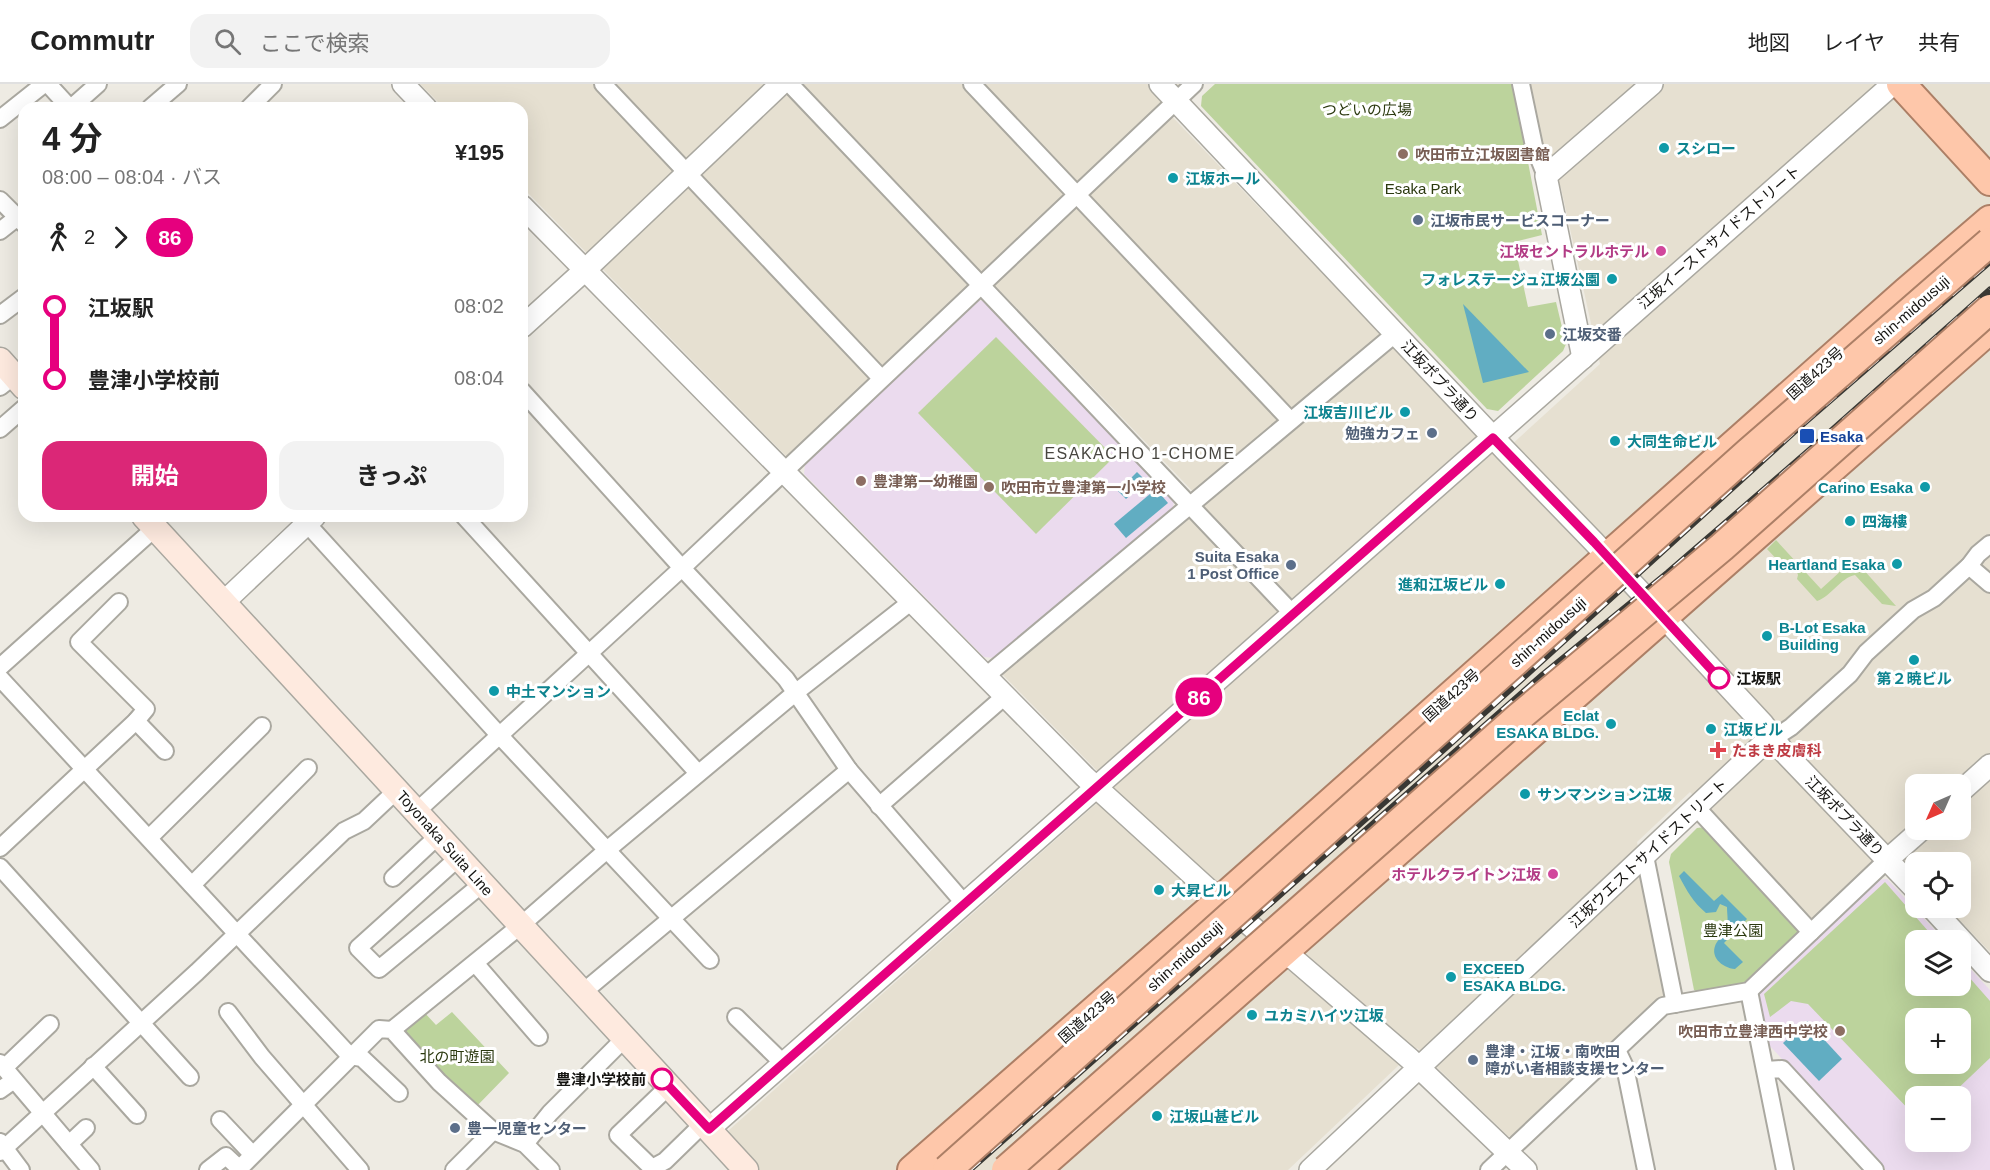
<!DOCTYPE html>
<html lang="ja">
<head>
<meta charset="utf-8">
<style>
  body { margin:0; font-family:Helvetica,"Noto Sans JP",sans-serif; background:#f2f2f2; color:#222; height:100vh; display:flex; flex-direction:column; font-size:22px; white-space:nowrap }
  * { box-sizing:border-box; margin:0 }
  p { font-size:20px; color:#767676 }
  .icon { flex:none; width:33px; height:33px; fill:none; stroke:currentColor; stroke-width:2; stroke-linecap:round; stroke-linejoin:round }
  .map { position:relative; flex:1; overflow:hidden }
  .drawer { position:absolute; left:18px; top:18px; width:510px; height:420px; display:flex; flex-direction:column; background:#fff; border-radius:18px; box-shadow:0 6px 24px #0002 }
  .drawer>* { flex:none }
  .badge { padding:0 12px; border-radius:20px; font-size:21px; line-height:39px }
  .needle { width:39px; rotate:225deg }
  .controls { position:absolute; left:1905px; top:690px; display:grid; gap:12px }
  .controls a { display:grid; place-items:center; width:66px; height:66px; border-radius:12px; background:#fff; box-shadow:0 6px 24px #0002; font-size:30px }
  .map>.badge { position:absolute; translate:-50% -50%; box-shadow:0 0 0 3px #fff }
  .legs { display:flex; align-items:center; gap:9px; height:66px; padding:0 24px; font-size:20px }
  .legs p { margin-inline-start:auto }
  .headline { display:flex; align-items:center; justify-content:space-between; height:102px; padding:0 24px }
  h1 { font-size:33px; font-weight:700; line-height:45px }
  .cta { display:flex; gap:12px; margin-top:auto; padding:12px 24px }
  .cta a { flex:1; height:69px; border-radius:18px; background:#db2777; color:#fff; font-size:24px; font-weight:700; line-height:69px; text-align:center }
  .cta a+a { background:#f2f2f2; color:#222 }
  ul { padding:0 24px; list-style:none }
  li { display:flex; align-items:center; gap:21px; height:72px; font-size:22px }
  li i { display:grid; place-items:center; width:9px; height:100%; margin:0 8px; background:currentColor }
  li i::after { content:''; width:15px; height:15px; margin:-8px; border:4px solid; border-radius:50%; background:#fff }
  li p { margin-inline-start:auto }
  li:first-child i { background:linear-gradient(#0000 50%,currentColor 0) }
  li:last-child i { background:linear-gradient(currentColor 50%,#0000 0) }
  header { display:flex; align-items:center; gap:36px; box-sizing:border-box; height:84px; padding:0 30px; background:#fff; border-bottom:2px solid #e0e0e0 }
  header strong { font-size:28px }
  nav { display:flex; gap:33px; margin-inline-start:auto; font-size:21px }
  .search { width:420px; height:54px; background:#f2f2f2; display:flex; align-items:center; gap:15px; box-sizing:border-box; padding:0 21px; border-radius:18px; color:#767676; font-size:22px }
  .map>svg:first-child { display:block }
  .built { fill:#e6e0d1; fill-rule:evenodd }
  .education { fill:#ebdbee; fill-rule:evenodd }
  .green { fill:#bcd39c; fill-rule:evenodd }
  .water { fill:#61adc2 }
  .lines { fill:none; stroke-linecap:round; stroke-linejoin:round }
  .minor-casing { stroke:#aaa8a0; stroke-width:20 }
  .tertiary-casing { stroke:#aaa8a0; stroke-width:24 }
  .secondary-casing { stroke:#aaa8a0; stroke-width:27 }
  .trunk-casing { stroke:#ac7f66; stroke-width:32 }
  .minor { stroke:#fff; stroke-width:16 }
  .tertiary { stroke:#fff; stroke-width:21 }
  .secondary { stroke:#feeadf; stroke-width:24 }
  .trunk { stroke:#fec7aa; stroke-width:28 }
  .rail-casing { stroke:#393834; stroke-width:7 }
  .rail { stroke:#fff; stroke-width:4.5; stroke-dasharray:14; stroke-linecap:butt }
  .trunk-bridge-casing { stroke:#ac7f66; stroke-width:32; stroke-linecap:butt }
  .trunk-bridge { stroke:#fec7aa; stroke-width:28 }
  .line-1-casing { stroke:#fff; stroke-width:14 }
  .line-1 { stroke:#e6007e; stroke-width:9 }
  .culture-dot { fill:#0f9aa8; stroke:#fff; stroke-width:2 }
  .education-dot { fill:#8d6e63; stroke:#fff; stroke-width:2 }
  .service-dot { fill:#5c6f8a; stroke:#fff; stroke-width:2 }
  .hotel-dot { fill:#d1479c; stroke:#fff; stroke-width:2 }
  .transit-dot { fill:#1a4fb4; stroke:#fff; stroke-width:2 }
  .stop-1-dot { fill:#fff; stroke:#e6007e; stroke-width:3 }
  .health-dot { fill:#e0444e; stroke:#fff; stroke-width:2 }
  .labels { text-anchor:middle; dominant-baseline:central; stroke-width:6; stroke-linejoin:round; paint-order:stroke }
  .park-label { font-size:15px; fill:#2b390f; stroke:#fff }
  .culture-label { font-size:15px; font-weight:bold; fill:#0d838f; stroke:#fff; text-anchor:start }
  .education-label { font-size:15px; font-weight:bold; fill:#785e54; stroke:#fff; text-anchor:start }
  .service-label { font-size:15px; font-weight:bold; fill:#4e5e75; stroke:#fff; text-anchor:start }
  .street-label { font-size:15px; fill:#151411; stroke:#fff }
  .hotel-label { font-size:15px; font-weight:bold; fill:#b23c85; stroke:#fff; text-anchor:end }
  .transit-label { font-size:15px; font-weight:bold; fill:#164399; stroke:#fff; text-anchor:start }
  .stop-label { font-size:15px; font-weight:bold; fill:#151411; stroke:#fff; text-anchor:start }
  .health-label { font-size:15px; font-weight:bold; fill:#be3a42; stroke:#fff; text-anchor:start }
  .neighbourhood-label { font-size:16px; letter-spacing:1.5px; fill:#484640; stroke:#fff }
</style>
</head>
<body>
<header>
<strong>Commutr</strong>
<div class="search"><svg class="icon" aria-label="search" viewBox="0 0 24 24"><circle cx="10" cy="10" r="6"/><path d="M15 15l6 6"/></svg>ここで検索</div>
<nav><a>地図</a><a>レイヤ</a><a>共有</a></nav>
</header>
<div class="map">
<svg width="1990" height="1086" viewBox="0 0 1990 1086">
  <rect width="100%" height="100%" fill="#eeebe3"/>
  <!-- built -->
  <path class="built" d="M 420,0 L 1184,0 L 1162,22 L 1498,373 L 1600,280 L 1561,104 L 1541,62 L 1528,0 L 1990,0 L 1990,868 L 1948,824 L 1960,824 L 1960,778 L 1916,778 L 1915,788 L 1892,764 L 1819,836 L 1810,837 L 1690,708 L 1637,758 L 1664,910 L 1661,917 L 1518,1052 L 1508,1052 L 1417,964 L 1288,1086 L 757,1086 L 728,1054 L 729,1046 L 1114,704 L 1003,591 L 1003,584 L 1202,417 L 984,190 L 794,371 L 786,372 L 522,103 L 522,24 L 444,24 ZM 1916,700 L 1960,700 L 1960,746 L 1916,746 Z"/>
  <!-- education -->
  <g class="education">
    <polygon points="976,216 984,217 1174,416 1173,423 995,574 984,573 804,390 805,381"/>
    <path d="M 1887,795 L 1944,856 L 1916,856 L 1916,902 L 1960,902 L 1961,875 L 1990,906 L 1990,1086 L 1886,1086 L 1768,960 L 1758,909 L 1879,796 ZM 1916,934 L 1960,934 L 1960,980 L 1916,980 ZM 1916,1012 L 1960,1012 L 1960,1058 L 1916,1058 Z"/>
  </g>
  <!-- green -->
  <g class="green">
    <polygon points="1215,0 1513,0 1542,151 1514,158 1528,223 1556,218 1566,260 1563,267 1498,327 1487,325 1201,22 1202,12"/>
    <polygon points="996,253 1114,373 1036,450 918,329"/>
    <path d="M 1776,456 L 1821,505 L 1854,475 L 1896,522 L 1882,520 L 1855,491 C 1840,494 1832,512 1817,517 L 1797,495 L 1798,491 L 1796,485 L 1791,482 L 1785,484 L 1767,465 Z"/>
    <polygon points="1705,743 1799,843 1799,853 1750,899 1702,910 1694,906 1669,778 1671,770 1697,744"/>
    <path d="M 1885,798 L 1936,856 L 1916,856 L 1916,902 L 1960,902 L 1961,884 L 1990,917 L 1990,974 L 1950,1012 L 1916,1012 L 1915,1032 L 1808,920 L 1791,917 L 1770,933 L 1764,910 ZM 1916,934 L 1960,934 L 1960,980 L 1916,980 Z"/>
    <polygon points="423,927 436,941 452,928 509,989 474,1025 405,955 404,944"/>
  </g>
  <!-- water -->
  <g class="water">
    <polygon points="1463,220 1529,288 1483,299"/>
    <polygon points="1137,388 1146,397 1126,415 1118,407"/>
    <polygon points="1156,405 1168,419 1126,454 1114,440"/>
    <path d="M 1684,787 L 1714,817 L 1722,810 L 1747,835 L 1724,859 L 1743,878 L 1735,885 C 1722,884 1708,872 1717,858 C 1720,854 1724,852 1726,847 C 1729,839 1727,831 1727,823 L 1720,820 L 1716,828 L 1706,829 C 1693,818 1687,807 1679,792 Z"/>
    <polygon points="1807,937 1842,975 1819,997 1783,959"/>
  </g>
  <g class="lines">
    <defs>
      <g id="minor">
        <polyline points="48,0 70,24"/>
        <polyline points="603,0 881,294"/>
        <polyline points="790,0 1293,530"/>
        <polyline points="972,0 1290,336"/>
        <polyline points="1521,0 1534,62 1546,92"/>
        <polyline points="71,24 98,0"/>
        <polyline points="150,24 178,0"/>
        <polyline points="249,24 273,0"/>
        <polyline points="0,35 44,0"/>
        <polyline points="0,116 24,140"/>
        <polyline points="0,147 24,128"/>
        <polyline points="0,231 24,213"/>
        <polyline points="0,303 14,292"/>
        <polyline points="522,307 682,484 786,595 849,686 964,819"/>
        <polyline points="0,345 24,324"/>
        <polyline points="300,432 500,652 710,876"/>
        <polyline points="464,432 698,689"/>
        <polyline points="1969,482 1990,500"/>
        <polyline points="0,583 155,444"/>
        <polyline points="986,592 1396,249"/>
        <polyline points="0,594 350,972 362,974 399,1009"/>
        <polyline points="136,637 165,667"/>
        <polyline points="1774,654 1791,643 1850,590 1866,569 1913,526 1934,514 1969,482 1978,470 1990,460"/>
        <polyline points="879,722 1005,612"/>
        <polyline points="1696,723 1811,848"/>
        <polyline points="417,727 682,484 1194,0"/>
        <polyline points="149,754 262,642"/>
        <polyline points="0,764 136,637 146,625 79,558 119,518"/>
        <polyline points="1645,772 1675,920"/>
        <polyline points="458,774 358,864 379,885 482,800"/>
        <polyline points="0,783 190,993"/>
        <polyline points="393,794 439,751"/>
        <polyline points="192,801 308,684"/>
        <polyline points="475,879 539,953"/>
        <polyline points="1749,907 1785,1086"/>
        <polyline points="582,909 849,686"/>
        <polyline points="228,928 262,973 360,1086"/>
        <polyline points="736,933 783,979"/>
        <polyline points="392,946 520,842 607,766 795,609 912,517"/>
        <polyline points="1617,966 1625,983 1646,1086"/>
        <polyline points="0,979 91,1086"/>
        <polyline points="93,982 137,1031"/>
        <polyline points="4,984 50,940"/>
        <polyline points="1766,986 1782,985 1875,1086"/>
        <polyline points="669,1002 618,1051 652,1084 665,1077 703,1040"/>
        <polyline points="0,1006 14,996"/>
        <polyline points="220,1036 252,1070"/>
        <polyline points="0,1058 21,1086"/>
        <polyline points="69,1060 86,1044"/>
        <polyline points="525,1060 550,1029 625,954"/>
        <polyline points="0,1068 197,888 344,747 364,737 397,706"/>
        <polyline points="208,1086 226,1072 241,1086"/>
        <polyline points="238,1086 379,945 392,946 439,998 493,1047 525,1060 551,1086"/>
        <polyline points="454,1086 493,1047"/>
        <polyline points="1489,1086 1663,922 1749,907 1887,776"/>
      </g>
      <g id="tertiary">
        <polyline points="403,0 426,24"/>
        <polyline points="1160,0 1505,366 1594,458 1763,640 1783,667 1916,806"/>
        <polyline points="522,122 1085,693 1220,816 1282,868 1295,876 1410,975 1526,1086"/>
        <polyline points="522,243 585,186 781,0"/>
        <polyline points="1583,274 1546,92 1652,0"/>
        <polyline points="224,518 315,432"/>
        <polyline points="1960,708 1990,681"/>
        <polyline points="1887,776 1921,746"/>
        <polyline points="1932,824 1990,887"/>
        <polyline points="709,1045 1893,0"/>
        <polyline points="1310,1086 1761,662 1774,654"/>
      </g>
      <g id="secondary">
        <polyline points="0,276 24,303"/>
        <polyline points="144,432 746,1086"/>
      </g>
      <g id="trunk">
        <polyline points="1901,0 1990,97"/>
        <polyline points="912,1086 1207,828 1906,208 1990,136"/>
        <polyline points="1036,1086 1990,245"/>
      </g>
    </defs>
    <!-- minor casing -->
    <use href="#minor" class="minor-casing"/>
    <!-- tertiary casing -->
    <use href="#tertiary" class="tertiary-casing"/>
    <!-- secondary casing -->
    <use href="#secondary" class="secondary-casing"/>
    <!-- trunk casing -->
    <use href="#trunk" class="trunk-casing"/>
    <!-- minor -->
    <use href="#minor" class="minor"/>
    <!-- tertiary -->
    <use href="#tertiary" class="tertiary"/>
    <!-- secondary -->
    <use href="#secondary" class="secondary"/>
    <!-- trunk -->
    <use href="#trunk" class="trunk"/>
    <defs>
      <g id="rail">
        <polyline points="1355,756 1543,591 1668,489 1816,361 1990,206"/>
        <polyline points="969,1086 1453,657 1799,343 1990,177"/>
      </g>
    </defs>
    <!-- rail casing -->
    <use href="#rail" class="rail-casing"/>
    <!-- rail -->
    <use href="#rail" class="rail"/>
    <defs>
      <g id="trunk-bridge">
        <polyline points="947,1086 1749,368 1990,158"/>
        <polyline points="1006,1086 1519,633 1722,463 1990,225"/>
      </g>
    </defs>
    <!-- trunk-bridge casing -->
    <use href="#trunk-bridge" class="trunk-bridge-casing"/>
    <!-- trunk-bridge -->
    <use href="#trunk-bridge" class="trunk-bridge"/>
  </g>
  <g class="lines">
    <defs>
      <polyline id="line-1" points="662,995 709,1045 1493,354 1594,458 1719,594"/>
    </defs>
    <!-- line-1 casing -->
    <use href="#line-1" class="line-1-casing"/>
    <!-- line-1 -->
    <use href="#line-1" class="line-1"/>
  </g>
  <!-- markers -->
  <g class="culture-dot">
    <circle cx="1664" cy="64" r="6"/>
    <circle cx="1173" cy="94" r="6"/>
    <circle cx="1612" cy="195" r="6"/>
    <circle cx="1405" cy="328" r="6"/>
    <circle cx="1615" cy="357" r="6"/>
    <circle cx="1925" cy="403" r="6"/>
    <circle cx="1850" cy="437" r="6"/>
    <circle cx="1897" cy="480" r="6"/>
    <circle cx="1500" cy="500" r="6"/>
    <circle cx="1767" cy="552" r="6"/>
    <circle cx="1914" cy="576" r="6"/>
    <circle cx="494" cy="607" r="6"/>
    <circle cx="1611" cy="640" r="6"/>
    <circle cx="1711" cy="645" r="6"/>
    <circle cx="1525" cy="710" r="6"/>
    <circle cx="1159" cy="806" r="6"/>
    <circle cx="1451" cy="893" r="6"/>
    <circle cx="1252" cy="931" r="6"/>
    <circle cx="1157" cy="1032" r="6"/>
  </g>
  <g class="education-dot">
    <circle cx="1403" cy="70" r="6"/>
    <circle cx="861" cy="397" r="6"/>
    <circle cx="989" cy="403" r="6"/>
    <circle cx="1840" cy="947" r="6"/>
  </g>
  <g class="service-dot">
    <circle cx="1418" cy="136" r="6"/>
    <circle cx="1550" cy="250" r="6"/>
    <circle cx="1432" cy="349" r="6"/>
    <circle cx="1291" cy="481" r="6"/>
    <circle cx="1473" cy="976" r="6"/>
    <circle cx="455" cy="1044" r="6"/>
  </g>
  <g class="hotel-dot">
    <circle cx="1661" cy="167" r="6"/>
    <circle cx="1553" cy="790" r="6"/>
  </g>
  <rect class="transit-dot" x="1799" y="344" width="16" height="16" rx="3"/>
  <g class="stop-1-dot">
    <circle cx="1719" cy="594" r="10"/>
    <circle cx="662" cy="995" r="10"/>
  </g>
  <path class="health-dot" d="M1715 657h6v6h6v6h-6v6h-6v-6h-6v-6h6z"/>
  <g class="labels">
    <!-- park labels -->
    <g class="park-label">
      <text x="1367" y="25">つどいの広場</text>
      <text x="1423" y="104">Esaka Park</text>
      <text x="1733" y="846">豊津公園</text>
      <text x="457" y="972">北の町遊園</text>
    </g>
    <!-- culture labels -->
    <g class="culture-label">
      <text x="1676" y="64">スシロー</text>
      <text x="1185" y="94">江坂ホール</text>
      <text x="1600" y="195" text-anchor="end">フォレステージュ江坂公園</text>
      <text x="1393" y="328" text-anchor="end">江坂吉川ビル</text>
      <text x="1627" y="357">大同生命ビル</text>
      <text x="1913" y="403" text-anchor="end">Carino Esaka</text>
      <text x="1862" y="437">四海樓</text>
      <text x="1885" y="480" text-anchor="end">Heartland Esaka</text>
      <text x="1488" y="500" text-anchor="end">進和江坂ビル</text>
      <text x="1779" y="543">B-Lot Esaka<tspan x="1779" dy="17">Building</tspan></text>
      <text x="1914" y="594" text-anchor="middle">第２暁ビル</text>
      <text x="506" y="607">中土マンション</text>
      <text x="1599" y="631" text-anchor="end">Eclat<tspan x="1599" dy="17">ESAKA BLDG.</tspan></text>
      <text x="1723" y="645">江坂ビル</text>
      <text x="1537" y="710">サンマンション江坂</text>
      <text x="1171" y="806">大昇ビル</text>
      <text x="1463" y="884">EXCEED<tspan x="1463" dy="17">ESAKA BLDG.</tspan></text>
      <text x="1264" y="931">ユカミハイツ江坂</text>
      <text x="1169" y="1032">江坂山甚ビル</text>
    </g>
    <!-- education labels -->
    <g class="education-label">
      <text x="1415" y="70">吹田市立江坂図書館</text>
      <text x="873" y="397">豊津第一幼稚園</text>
      <text x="1001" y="403">吹田市立豊津第一小学校</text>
      <text x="1828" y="947" text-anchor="end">吹田市立豊津西中学校</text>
    </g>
    <!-- service labels -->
    <g class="service-label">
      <text x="1430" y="136">江坂市民サービスコーナー</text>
      <text x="1562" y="250">江坂交番</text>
      <text x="1420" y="349" text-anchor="end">勉強カフェ</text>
      <text x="1279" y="472" text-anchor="end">Suita Esaka<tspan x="1279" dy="17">1 Post Office</tspan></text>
      <text x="1485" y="967">豊津・江坂・南吹田<tspan x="1485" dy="17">障がい者相談支援センター</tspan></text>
      <text x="467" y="1044">豊一児童センター</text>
    </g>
    <!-- street labels -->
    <g class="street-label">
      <text transform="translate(1719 153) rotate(-41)">江坂イーストサイドストリート</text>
      <text transform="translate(1911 226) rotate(-41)">shin-midousuji</text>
      <text transform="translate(1815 289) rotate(-42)">国道423号</text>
      <text transform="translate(1440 297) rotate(47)">江坂ポプラ通り</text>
      <text transform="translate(1548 548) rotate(-42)">shin-midousuji</text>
      <text transform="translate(1451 611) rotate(-42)">国道423号</text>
      <text transform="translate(1845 732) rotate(46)">江坂ポプラ通り</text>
      <text transform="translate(445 759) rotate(48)">Toyonaka Suita Line</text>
      <text transform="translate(1648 769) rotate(-43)">江坂ウエストサイドストリート</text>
      <text transform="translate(1185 872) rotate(-42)">shin-midousuji</text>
      <text transform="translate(1087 933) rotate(-41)">国道423号</text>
    </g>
    <!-- hotel labels -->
    <g class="hotel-label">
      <text x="1649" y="167">江坂セントラルホテル</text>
      <text x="1541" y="790">ホテルクライトン江坂</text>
    </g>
    <!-- transit labels -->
    <g class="transit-label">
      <text x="1820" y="352">Esaka</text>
    </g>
    <!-- stop labels -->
    <g class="stop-label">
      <text x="1736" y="594">江坂駅</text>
      <text x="646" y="995" text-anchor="end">豊津小学校前</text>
    </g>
    <!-- health labels -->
    <g class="health-label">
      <text x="1732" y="666">たまき皮膚科</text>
    </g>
    <!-- neighbourhood labels -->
    <g class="neighbourhood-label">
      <text x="1140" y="369">ESAKACHO 1-CHOME</text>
    </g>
  </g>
</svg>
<div class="controls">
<a><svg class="needle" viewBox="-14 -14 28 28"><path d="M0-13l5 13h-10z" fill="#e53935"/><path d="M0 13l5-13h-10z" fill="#767676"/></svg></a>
<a><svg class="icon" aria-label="locate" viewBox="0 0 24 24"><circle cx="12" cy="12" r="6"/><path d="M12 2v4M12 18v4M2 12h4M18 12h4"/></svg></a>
<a><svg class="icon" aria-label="layers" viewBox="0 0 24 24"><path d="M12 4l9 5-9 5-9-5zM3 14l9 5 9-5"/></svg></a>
<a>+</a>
<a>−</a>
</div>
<b class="badge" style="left:1199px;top:613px;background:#e6007e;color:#fff">86</b>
<section class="drawer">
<div class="headline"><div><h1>4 分</h1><p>08:00 – 08:04 · バス</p></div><b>¥195</b></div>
<div class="legs"><svg class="icon" aria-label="walk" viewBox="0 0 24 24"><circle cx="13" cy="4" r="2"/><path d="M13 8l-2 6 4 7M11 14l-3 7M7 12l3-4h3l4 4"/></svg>2<svg class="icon" aria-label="forward" viewBox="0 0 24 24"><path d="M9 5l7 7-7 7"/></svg><b class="badge" style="background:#e6007e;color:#fff">86</b></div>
<ul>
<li><i style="color:#e6007e"></i><b>江坂駅</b><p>08:02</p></li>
<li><i style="color:#e6007e"></i><b>豊津小学校前</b><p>08:04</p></li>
</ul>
<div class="cta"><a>開始</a><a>きっぷ</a></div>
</section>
</div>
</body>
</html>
